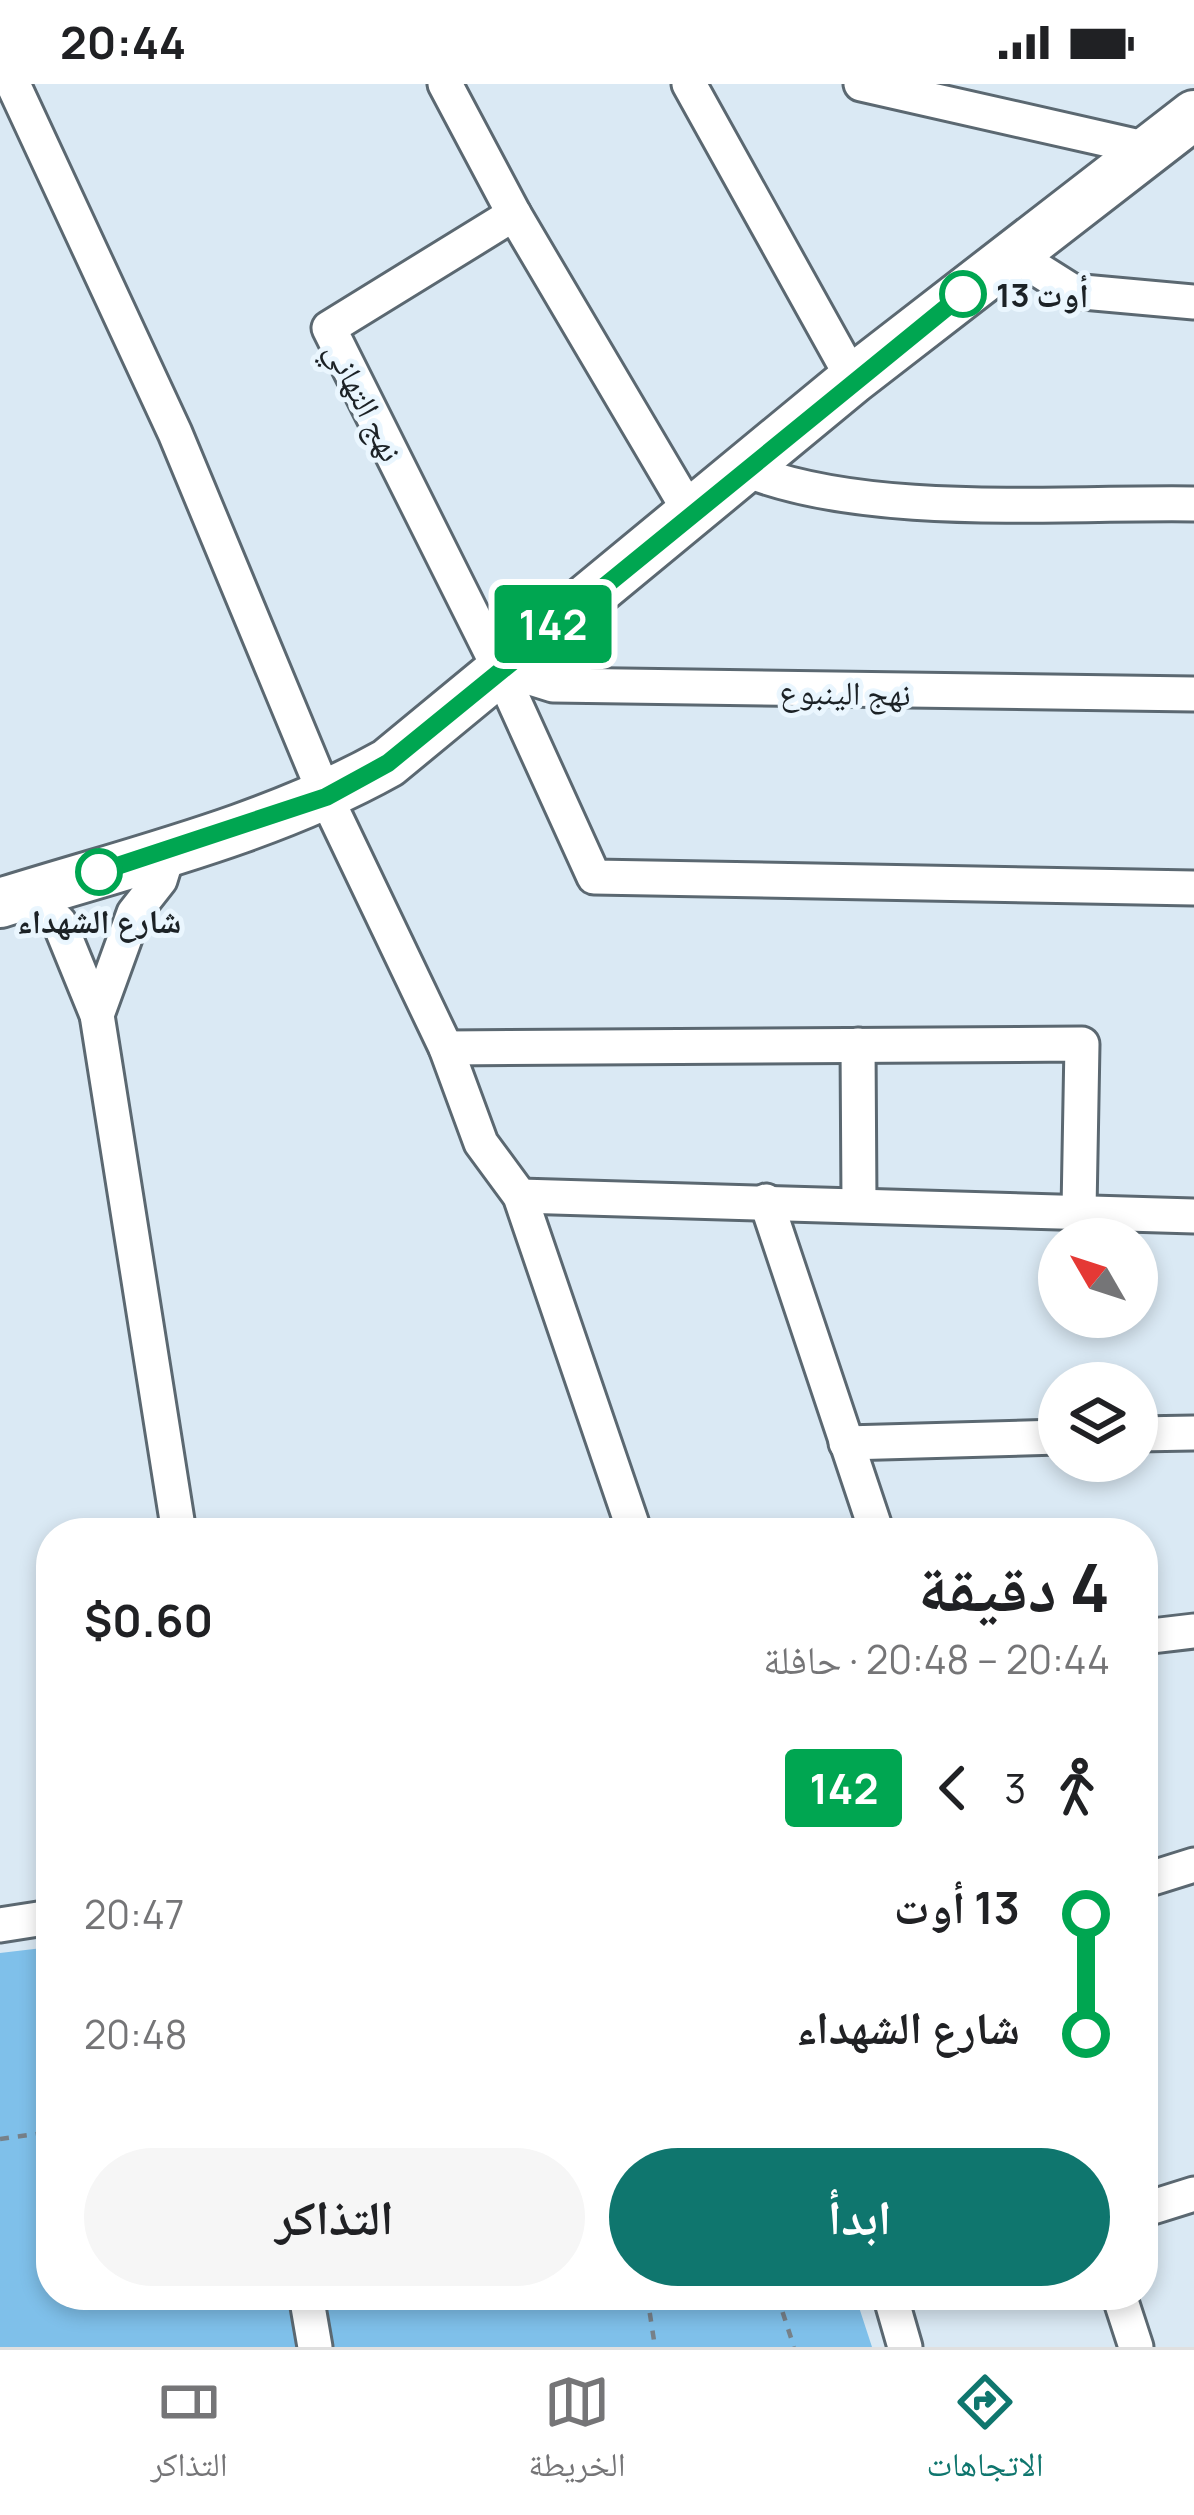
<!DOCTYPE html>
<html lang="ar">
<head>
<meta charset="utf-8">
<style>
  body { margin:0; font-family:Manrope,"Noto Naskh Arabic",sans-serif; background:#f6f6f6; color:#202124; direction:rtl; height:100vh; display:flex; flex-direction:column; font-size:45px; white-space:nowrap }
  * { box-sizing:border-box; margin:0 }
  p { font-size:39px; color:#757577 }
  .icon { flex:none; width:66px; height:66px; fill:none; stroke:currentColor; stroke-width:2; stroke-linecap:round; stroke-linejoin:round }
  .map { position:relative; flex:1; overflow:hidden; direction:ltr }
  .sheet { position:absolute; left:36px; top:1434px; width:1122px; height:792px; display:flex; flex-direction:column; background:#fff; border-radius:48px; box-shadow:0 6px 18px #0003; direction:rtl }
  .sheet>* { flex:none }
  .badge { padding:0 24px; border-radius:9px; font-size:42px; line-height:78px }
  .needle { width:78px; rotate:309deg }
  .buttons { position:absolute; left:1038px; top:1134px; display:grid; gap:24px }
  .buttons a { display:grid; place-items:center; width:120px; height:120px; border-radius:50%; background:#fff; box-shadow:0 6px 18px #0003; font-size:60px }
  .map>.badge { position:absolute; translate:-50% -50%; box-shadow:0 0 0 6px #fff }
  .legs { display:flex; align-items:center; gap:18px; height:132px; padding:0 48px; font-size:39px }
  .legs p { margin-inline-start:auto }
  .headline { display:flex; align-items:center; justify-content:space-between; height:204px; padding:0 48px }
  h1 { font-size:66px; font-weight:700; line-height:90px }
  .cta { display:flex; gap:24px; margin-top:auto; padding:24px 48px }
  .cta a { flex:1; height:138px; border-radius:72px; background:#0f766e; color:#fff; font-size:48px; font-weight:700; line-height:138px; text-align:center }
  .cta a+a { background:#f6f6f6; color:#202124 }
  ul { padding:0 48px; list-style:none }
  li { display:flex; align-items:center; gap:42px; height:120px; font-size:45px }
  li i { display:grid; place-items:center; width:18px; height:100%; margin:0 15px; background:currentColor }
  li i::after { content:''; width:30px; height:30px; margin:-15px; border:9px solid; border-radius:50%; background:#fff }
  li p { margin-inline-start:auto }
  li:first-child i { background:linear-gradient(#0000 50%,currentColor 0) }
  li:last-child i { background:linear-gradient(currentColor 50%,#0000 0) }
  .status { display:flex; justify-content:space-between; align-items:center; height:84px; padding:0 60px; background:#fff; direction:ltr }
  .status svg { height:33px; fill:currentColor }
  .menu { display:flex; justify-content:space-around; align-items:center; height:168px; border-top:3px solid #e0e0e0; background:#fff; font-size:33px; color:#757577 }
  .menu a { display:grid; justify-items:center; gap:6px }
  .menu .selected { color:#0f766e }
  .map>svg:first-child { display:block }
  .green { fill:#7fc0ea }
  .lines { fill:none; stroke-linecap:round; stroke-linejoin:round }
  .street-casing { stroke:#5b6871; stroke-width:39 }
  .secondary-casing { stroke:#5b6871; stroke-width:54 }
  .path { stroke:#778189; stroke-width:4.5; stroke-dasharray:9 9; stroke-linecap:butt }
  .street { stroke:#fff; stroke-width:33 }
  .secondary { stroke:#fff; stroke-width:48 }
  .line-1-casing { stroke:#fff; stroke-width:27 }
  .line-1 { stroke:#00a651; stroke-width:18 }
  .stop-1-dot { fill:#fff; stroke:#00a651; stroke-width:6 }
  .labels { text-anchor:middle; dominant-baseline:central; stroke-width:10; stroke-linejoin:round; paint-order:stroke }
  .stop-label { font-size:33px; font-weight:bold; fill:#1c2226; stroke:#eaf6fe; text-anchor:start }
  .street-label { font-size:33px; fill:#1c2226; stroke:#eaf6fe }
</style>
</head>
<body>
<div class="status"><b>20:44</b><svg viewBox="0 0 49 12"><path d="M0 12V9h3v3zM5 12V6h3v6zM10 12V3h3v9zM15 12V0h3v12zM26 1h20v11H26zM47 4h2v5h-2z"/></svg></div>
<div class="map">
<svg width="1194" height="2263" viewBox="0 0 1194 2263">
  <rect width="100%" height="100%" fill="#dae9f4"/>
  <!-- green -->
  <polygon class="green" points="51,1863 51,2211 855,2211 872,2263 0,2263 0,1869"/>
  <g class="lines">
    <defs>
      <g id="street">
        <polyline points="13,0 175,349 326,713 446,964 481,1059 520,1112 635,1449"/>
        <polyline points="445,0 514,130 691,430"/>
        <polyline points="689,0 853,295"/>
        <polyline points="861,0 1153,66"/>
        <polyline points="514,130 329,244 499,584 594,793 1194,804"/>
        <polyline points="1015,171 1072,207 1194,218"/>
        <path d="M 746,386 C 871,435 1058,418 1194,420"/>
        <polyline points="499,584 553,601 1194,610"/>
        <polyline points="28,810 59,838 97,931 179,1449"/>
        <polyline points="97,931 134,829 160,796 169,767"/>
        <polyline points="858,961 859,1119"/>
        <polyline points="446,964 1082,960 1079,1126"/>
        <polyline points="520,1112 1194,1132"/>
        <polyline points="766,1117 877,1449"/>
        <polyline points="1137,1350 1194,1349"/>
        <polyline points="846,1359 1059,1353"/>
        <polyline points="1143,1553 1194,1547"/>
        <polyline points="1143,1797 1194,1781"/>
        <polyline points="0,1841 51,1833"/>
        <polyline points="1143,2126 1194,2110"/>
        <polyline points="306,2211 315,2263"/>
        <polyline points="890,2211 905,2263"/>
        <polyline points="1119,2211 1136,2263"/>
      </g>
      <path id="secondary" d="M 0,819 C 131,778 268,746 388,679 L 853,295 L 1194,31"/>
    </defs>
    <!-- street casing -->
    <use href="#street" class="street-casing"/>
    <!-- secondary casing -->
    <use href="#secondary" class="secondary-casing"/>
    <!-- path -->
    <g class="path">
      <polyline points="0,2055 51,2048"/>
      <polyline points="647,2211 655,2263"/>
      <polyline points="777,2211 794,2263"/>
    </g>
    <!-- street -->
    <use href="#street" class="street"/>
    <!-- secondary -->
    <use href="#secondary" class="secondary"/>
  </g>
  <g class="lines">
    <defs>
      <polyline id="line-1" points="99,788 326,713 388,679 963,210"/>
    </defs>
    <!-- line-1 casing -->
    <use href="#line-1" class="line-1-casing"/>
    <!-- line-1 -->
    <use href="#line-1" class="line-1"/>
  </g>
  <!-- markers -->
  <g class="stop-1-dot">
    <circle cx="963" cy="210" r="21"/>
    <circle cx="99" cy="788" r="21"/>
  </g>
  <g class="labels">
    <!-- stop labels -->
    <g class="stop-label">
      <text x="996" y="210">13 أوت</text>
      <text x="99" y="836" text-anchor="middle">شارع الشهداء</text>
    </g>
    <!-- street labels -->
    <g class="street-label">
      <text transform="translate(365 317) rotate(63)">نهج التهاني</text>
      <text transform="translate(845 608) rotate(1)">نهج الينبوع</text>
    </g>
  </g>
</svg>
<div class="buttons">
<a><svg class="needle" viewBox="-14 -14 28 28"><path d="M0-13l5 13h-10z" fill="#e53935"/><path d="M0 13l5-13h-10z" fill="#757577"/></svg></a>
<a><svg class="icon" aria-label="layers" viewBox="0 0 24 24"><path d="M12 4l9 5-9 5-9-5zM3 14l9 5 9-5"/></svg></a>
</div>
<b class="badge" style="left:553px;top:540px;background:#00a651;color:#fff">142</b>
<section class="sheet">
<div class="headline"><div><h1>4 دقيقة</h1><p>20:44 – 20:48 · حافلة</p></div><b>$0.60</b></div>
<div class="legs"><svg class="icon" aria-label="walk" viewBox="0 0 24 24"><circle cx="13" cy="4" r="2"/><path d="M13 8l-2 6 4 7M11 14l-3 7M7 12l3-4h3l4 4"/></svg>3<svg class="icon" aria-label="back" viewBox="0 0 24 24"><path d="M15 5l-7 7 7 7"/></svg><b class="badge" style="background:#00a651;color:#fff">142</b></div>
<ul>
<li><i style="color:#00a651"></i><b>13 أوت</b><p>20:47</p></li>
<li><i style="color:#00a651"></i><b>شارع الشهداء</b><p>20:48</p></li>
</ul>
<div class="cta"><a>ابدأ</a><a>التذاكر</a></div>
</section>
</div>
<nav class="menu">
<a class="selected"><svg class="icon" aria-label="directions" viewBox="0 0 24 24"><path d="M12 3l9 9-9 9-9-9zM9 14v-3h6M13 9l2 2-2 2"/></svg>الاتجاهات</a>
<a><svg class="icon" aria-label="map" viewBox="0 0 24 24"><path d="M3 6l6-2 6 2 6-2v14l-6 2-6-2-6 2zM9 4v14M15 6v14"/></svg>الخريطة</a>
<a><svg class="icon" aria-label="tickets" viewBox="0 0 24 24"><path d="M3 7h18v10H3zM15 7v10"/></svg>التذاكر</a>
</nav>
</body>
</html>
